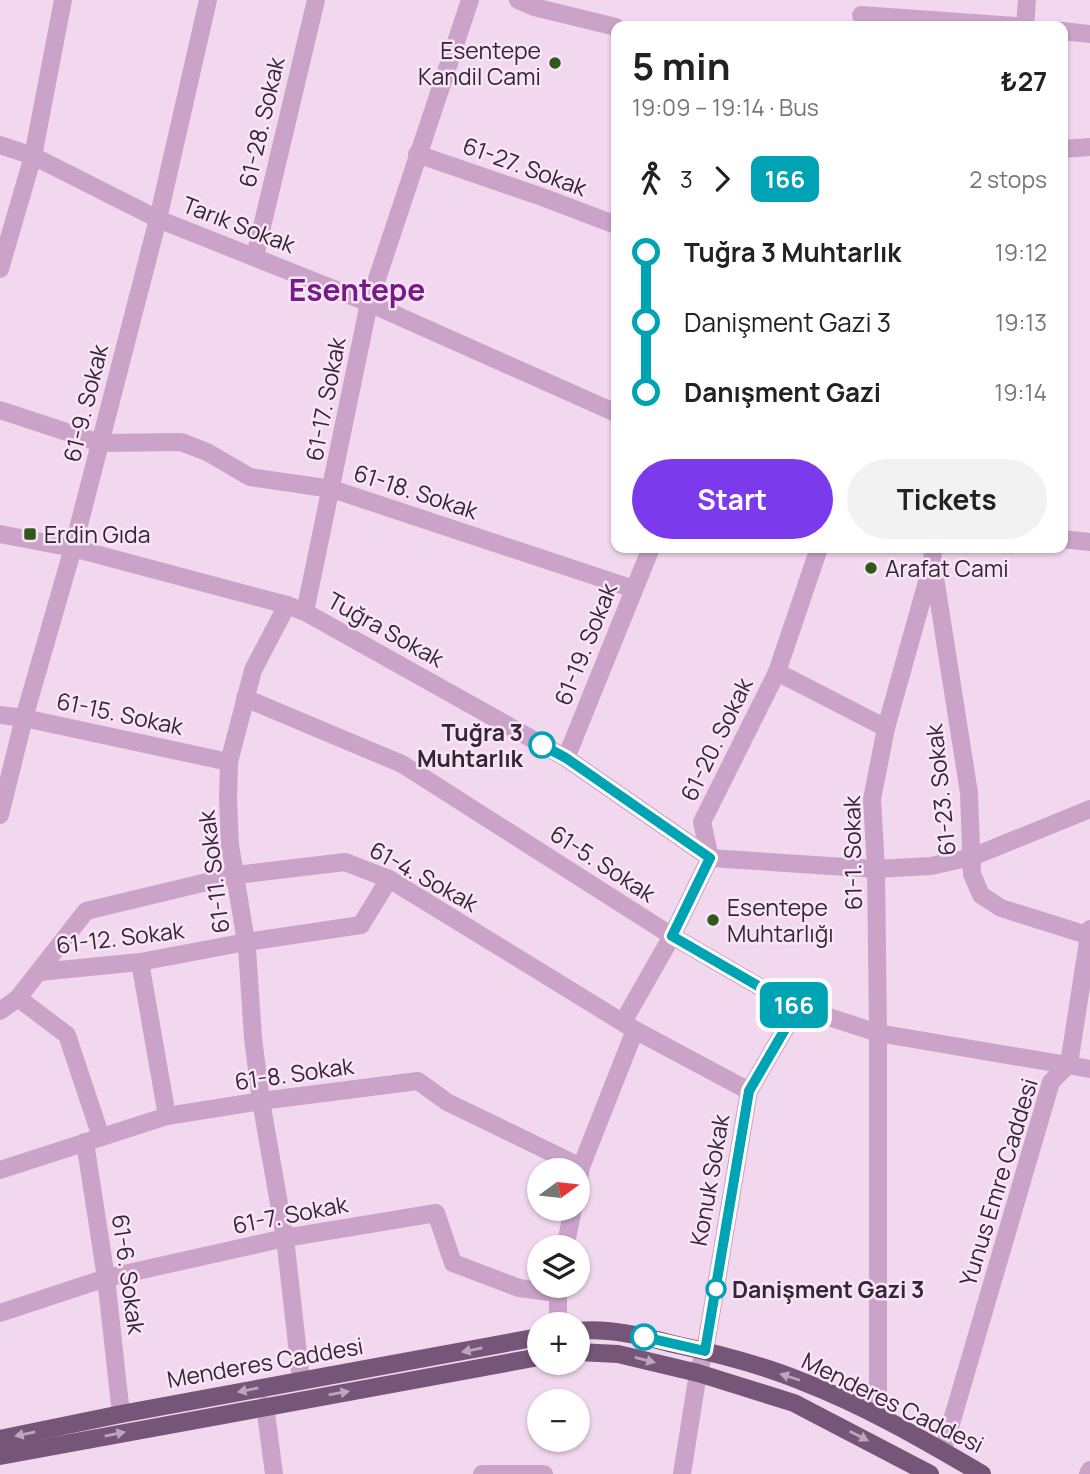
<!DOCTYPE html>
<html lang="en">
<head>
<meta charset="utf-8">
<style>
  body { margin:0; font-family:Manrope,sans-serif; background:#f2f2f2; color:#222; height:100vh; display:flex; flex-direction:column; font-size:26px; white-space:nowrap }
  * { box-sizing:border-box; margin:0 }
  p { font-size:23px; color:#767676 }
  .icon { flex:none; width:38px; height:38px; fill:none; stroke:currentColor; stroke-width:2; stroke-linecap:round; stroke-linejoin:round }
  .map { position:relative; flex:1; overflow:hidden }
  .details { position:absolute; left:611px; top:21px; width:457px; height:532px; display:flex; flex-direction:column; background:#fff; border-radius:14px; box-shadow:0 2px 5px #0004 }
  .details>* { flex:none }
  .badge { padding:0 14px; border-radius:10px; font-size:24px; line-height:46px }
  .needle { width:46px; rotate:75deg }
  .fabs { position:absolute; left:527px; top:1158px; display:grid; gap:14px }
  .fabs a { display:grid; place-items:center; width:63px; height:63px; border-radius:50%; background:#fff; box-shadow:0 2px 5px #0004; font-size:35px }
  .map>.badge { position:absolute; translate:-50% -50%; box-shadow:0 0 0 4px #fff }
  .legs { display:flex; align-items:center; gap:10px; height:77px; padding:0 21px; font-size:23px }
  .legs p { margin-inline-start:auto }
  .headline { display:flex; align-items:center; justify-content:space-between; height:119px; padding:0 21px }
  h1 { font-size:38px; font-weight:700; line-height:52px }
  .button { display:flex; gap:14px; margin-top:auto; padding:14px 21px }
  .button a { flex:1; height:80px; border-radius:42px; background:#7c3aed; color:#fff; font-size:28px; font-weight:700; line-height:80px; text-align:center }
  .button a+a { background:#f2f2f2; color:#222 }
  ul { padding:0 21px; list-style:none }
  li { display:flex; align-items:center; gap:24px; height:70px; font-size:26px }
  li i { display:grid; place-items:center; width:10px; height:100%; margin:0 9px; background:currentColor }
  li i::after { content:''; width:18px; height:18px; margin:-9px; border:5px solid; border-radius:50%; background:#fff }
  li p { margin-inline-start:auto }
  li:first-child i { background:linear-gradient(#0000 50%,currentColor 0) }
  li:last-child i { background:linear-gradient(currentColor 50%,#0000 0) }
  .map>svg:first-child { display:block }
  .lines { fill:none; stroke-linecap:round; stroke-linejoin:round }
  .minor { stroke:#cba3c9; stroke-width:18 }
  .major { stroke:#765678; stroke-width:18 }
  .oneway { fill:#bfa4be }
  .line-1-casing { stroke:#fff; stroke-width:16 }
  .line-1 { stroke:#00a3b4; stroke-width:10 }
  .poi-dot { fill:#2f581a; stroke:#fae4f7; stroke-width:2.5 }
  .stop-1-dot { fill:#fff; stroke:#00a3b4; stroke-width:3.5 }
  .labels { text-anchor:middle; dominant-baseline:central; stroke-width:5; stroke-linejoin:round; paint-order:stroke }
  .poi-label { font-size:23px; fill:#342635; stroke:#fae4f7; text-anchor:start }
  .street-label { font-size:23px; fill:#342635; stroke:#fae4f7 }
  .stop-label { font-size:23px; font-weight:bold; fill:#342635; stroke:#fae4f7; text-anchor:end }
  .district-label { font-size:30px; font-weight:bold; fill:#751b88; stroke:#fae4f7 }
</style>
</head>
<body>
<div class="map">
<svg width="1090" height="1474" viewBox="0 0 1090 1474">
  <rect width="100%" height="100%" fill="#f2d8ef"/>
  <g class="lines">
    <!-- minor -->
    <g class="minor">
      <polyline points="518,0 534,7 616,27"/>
      <polyline points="861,15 1016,26"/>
      <polyline points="1025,26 1027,0"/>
      <polyline points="1062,31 1090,34"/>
      <polyline points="0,145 33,156 158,219 369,303 616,413"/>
      <polyline points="1062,149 1090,147"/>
      <polyline points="417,154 545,198 616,225"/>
      <polyline points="255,256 316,0"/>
      <polyline points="0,269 33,156 63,0"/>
      <polyline points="0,410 100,443 181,442 207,452 250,477 332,489 634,589"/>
      <polyline points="0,534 73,548 287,605 305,612 566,758 710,858 876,869 931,866 972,857 1090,809"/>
      <polyline points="1062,539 1090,542"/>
      <polyline points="934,571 969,793 972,874 981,895 1001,908 1090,936"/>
      <polyline points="287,605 253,670 229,762 228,799 230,845 247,948 253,1038 261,1101 285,1238 301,1380"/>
      <polyline points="305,612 369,303 470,0"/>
      <polyline points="777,672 886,728"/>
      <polyline points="245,698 402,764 672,936 772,994 798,1007 878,1033 1090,1069"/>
      <polyline points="0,715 24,718 229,762"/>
      <polyline points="566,758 651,548"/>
      <polyline points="0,815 24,718 73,548 158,219 208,0"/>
      <polyline points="140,962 167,1116"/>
      <polyline points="39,972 140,962 246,942 361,925 389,879"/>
      <polyline points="18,998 67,1035 101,1137"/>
      <polyline points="0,1011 18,998 86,911 236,875 345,862 389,879 635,1030 749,1091"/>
      <polyline points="623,1022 672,936 710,858 702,822 777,672 819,548"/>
      <polyline points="85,1142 106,1278 121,1414"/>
      <polyline points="0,1170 167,1116 261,1101 418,1081 447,1102 581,1167"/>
      <polyline points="578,1187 581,1167 635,1030"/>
      <polyline points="565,1248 573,1209"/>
      <polyline points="558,1286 558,1325"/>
      <polyline points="0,1313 106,1278 285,1238 436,1213 453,1263 519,1288 556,1293"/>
      <polyline points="265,1406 274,1474"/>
      <polyline points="878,1416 878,1033 876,869 872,799 886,728 932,564 933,548"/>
      <polyline points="943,1451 1051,1082 1069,1064 1090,929"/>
      <polyline points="482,1474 544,1474"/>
      <polyline points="682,1474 698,1373 705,1351 749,1091 798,1007"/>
      <polyline points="1088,1474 1090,1470"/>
    </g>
    <!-- major -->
    <g class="major">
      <path d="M 578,1331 C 610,1328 641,1336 673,1344 C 715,1353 760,1364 801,1381 C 864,1405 924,1440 982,1474"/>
      <polyline points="578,1352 618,1354 698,1373 794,1403 930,1474"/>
      <polyline points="0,1439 121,1414 539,1337"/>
      <polyline points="0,1456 539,1357"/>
    </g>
  </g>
  <!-- one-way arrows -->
  <defs><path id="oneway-solid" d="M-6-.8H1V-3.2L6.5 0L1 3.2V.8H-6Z" transform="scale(1.75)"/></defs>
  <g class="oneway">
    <use href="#oneway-solid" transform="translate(472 1350) rotate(169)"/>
    <use href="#oneway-solid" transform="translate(645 1360) rotate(14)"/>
    <use href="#oneway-solid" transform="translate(790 1377) rotate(-162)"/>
    <use href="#oneway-solid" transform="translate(248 1390) rotate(169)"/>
    <use href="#oneway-solid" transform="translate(339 1393) rotate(-10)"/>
    <use href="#oneway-solid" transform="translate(25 1434) rotate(168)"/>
    <use href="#oneway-solid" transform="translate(115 1434) rotate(-11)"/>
    <use href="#oneway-solid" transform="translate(859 1436) rotate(27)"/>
  </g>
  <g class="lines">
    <defs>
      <polyline id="line-1" points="542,745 566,758 710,858 672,936 772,994 798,1007 749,1091 705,1351 644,1337"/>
    </defs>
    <!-- line-1 casing -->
    <use href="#line-1" class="line-1-casing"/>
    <!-- line-1 -->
    <use href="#line-1" class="line-1"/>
  </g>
  <!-- markers -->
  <g class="poi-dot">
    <circle cx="555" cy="63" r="7"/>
    <rect x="23" y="527" width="14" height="14" rx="3.5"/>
    <circle cx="871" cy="568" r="7"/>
    <circle cx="713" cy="920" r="7"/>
  </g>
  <g class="stop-1-dot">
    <circle cx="542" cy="745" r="12"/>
    <circle cx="716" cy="1289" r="9"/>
    <circle cx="644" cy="1337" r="12"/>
  </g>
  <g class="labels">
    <!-- poi labels -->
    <g class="poi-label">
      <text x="541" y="50" text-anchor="end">Esentepe<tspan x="541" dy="26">Kandil Cami</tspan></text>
      <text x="44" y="534">Erdin Gıda</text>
      <text x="885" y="568">Arafat Cami</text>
      <text x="727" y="907">Esentepe<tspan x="727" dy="26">Muhtarlığı</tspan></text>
    </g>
    <!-- street labels -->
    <g class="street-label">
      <text transform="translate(261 122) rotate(-77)">61-28. Sokak</text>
      <text transform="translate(525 166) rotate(20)">61-27. Sokak</text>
      <text transform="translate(239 224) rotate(21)">Tarık Sokak</text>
      <text transform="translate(325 399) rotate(-79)">61-17. Sokak</text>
      <text transform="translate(85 403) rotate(-76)">61-9. Sokak</text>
      <text transform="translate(416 491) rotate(18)">61-18. Sokak</text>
      <text transform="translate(386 629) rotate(29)">Tuğra Sokak</text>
      <text transform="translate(585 644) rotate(-68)">61-19. Sokak</text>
      <text transform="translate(120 713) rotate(12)">61-15. Sokak</text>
      <text transform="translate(716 739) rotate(-64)">61-20. Sokak</text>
      <text transform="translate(940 790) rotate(-96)">61-23. Sokak</text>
      <text transform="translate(852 853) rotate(-91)">61-1. Sokak</text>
      <text transform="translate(603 863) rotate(33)">61-5. Sokak</text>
      <text transform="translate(213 872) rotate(-97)">61-11. Sokak</text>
      <text transform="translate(424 876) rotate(29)">61-4. Sokak</text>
      <text transform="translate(120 937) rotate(-7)">61-12. Sokak</text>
      <text transform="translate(294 1073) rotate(-8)">61-8. Sokak</text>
      <text transform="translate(709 1180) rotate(-80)">Konuk Sokak</text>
      <text transform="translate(998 1182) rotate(-73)">Yunus Emre Caddesi</text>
      <text transform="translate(290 1214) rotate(-11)">61-7. Sokak</text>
      <text transform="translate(129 1274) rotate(82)">61-6. Sokak</text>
      <text transform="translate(265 1362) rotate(-10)">Menderes Caddesi</text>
      <text transform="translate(893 1402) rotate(26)">Menderes Caddesi</text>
    </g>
    <!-- stop labels -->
    <g class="stop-label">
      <text x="523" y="732">Tuğra 3<tspan x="523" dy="26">Muhtarlık</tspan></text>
      <text x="732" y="1289" text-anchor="start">Danişment Gazi 3</text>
    </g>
    <!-- district labels -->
    <g class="district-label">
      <text x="357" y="289">Esentepe</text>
    </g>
  </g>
</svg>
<div class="fabs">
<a><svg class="needle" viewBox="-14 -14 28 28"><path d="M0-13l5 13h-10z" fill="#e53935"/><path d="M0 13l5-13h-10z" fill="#767676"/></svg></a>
<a><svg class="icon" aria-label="layers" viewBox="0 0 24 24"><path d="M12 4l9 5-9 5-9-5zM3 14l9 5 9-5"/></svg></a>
<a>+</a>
<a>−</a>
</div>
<b class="badge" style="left:794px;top:1005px;background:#00a3b4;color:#fff">166</b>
<section class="details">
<div class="headline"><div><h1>5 min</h1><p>19:09 – 19:14 · Bus</p></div><b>₺27</b></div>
<div class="legs"><svg class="icon" aria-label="walk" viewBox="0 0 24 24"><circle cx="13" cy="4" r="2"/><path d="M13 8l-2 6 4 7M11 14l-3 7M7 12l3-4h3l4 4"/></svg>3<svg class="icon" aria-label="forward" viewBox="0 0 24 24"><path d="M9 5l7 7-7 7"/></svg><b class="badge" style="background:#00a3b4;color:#fff">166</b><p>2 stops</p></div>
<ul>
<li><i style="color:#00a3b4"></i><b>Tuğra 3 Muhtarlık</b><p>19:12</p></li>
<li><i style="color:#00a3b4"></i><span>Danişment Gazi 3</span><p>19:13</p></li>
<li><i style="color:#00a3b4"></i><b>Danışment Gazi</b><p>19:14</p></li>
</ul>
<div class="button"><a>Start</a><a>Tickets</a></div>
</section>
</div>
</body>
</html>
